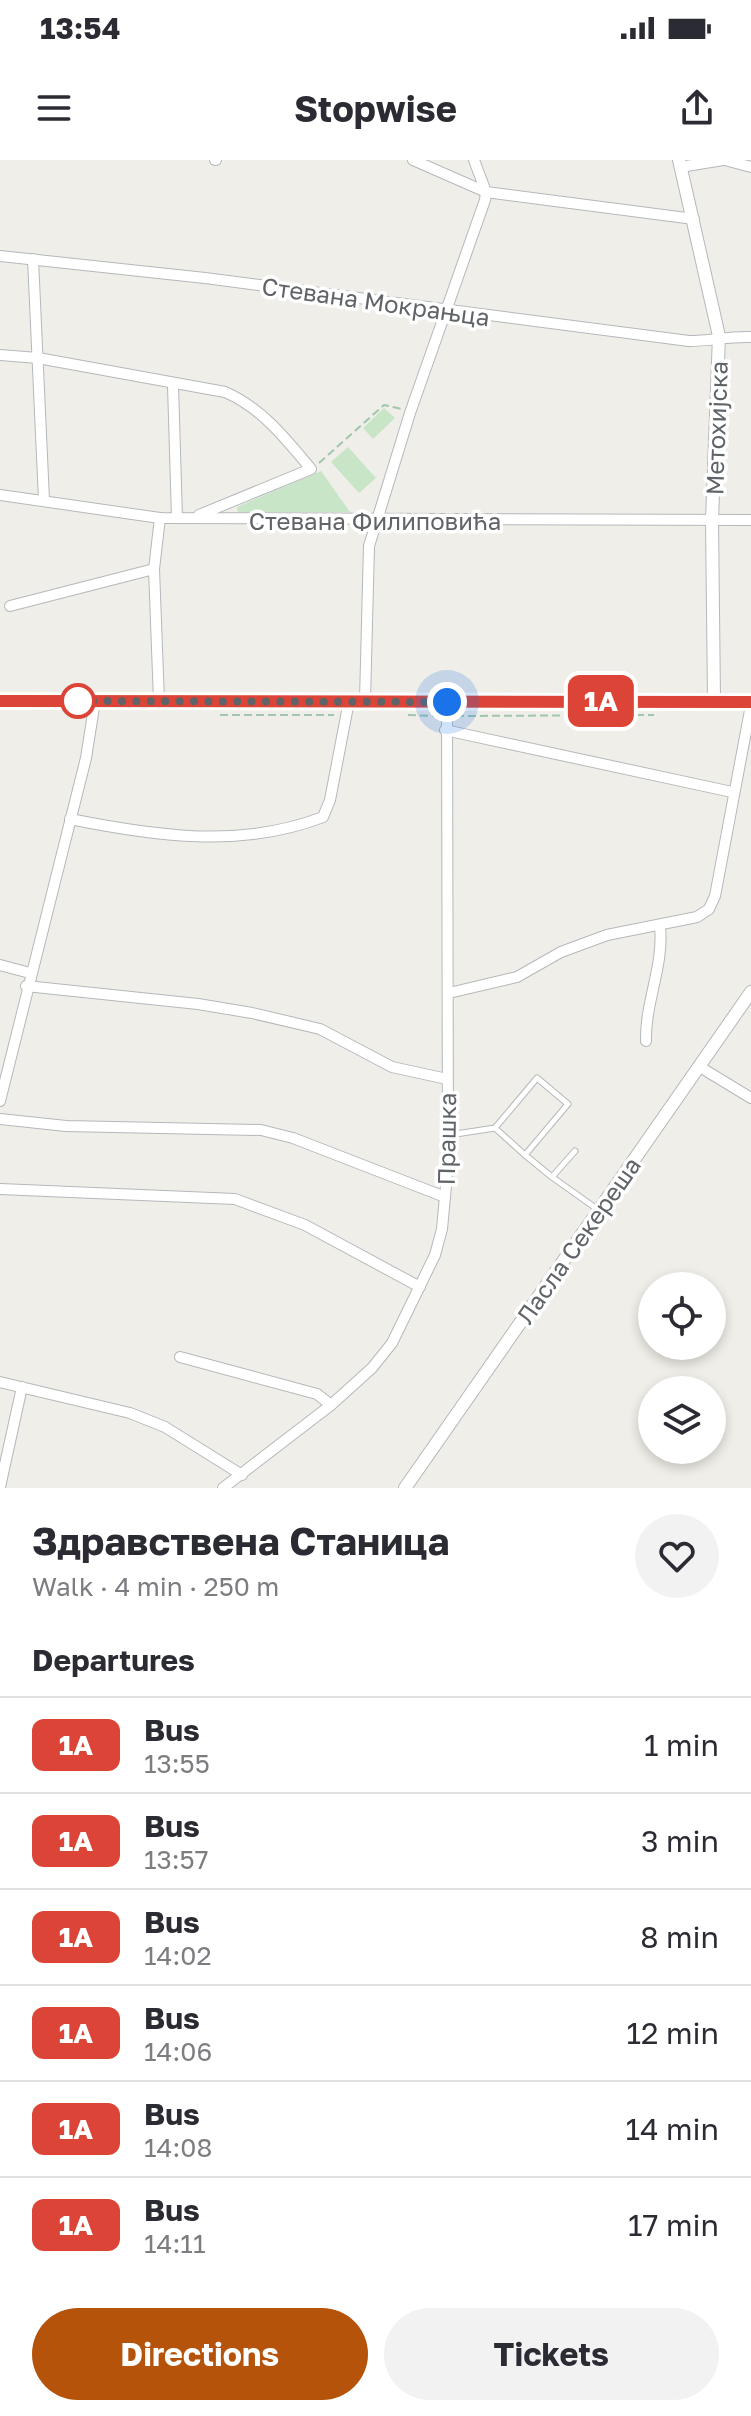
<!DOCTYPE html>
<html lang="en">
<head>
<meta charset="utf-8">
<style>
  body { margin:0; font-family:"Golos Text",sans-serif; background:#f2f2f3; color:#2b2b33; height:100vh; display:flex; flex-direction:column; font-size:30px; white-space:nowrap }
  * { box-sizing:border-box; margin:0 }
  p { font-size:26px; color:#7c7c81 }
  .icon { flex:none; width:44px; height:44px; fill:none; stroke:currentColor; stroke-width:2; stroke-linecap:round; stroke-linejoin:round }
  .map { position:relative; height:1328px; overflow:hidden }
  .details { display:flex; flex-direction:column; background:#fff; flex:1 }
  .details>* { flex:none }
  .badge { padding:0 16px; border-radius:12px; font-size:28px; line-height:52px }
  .tools { position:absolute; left:638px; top:1112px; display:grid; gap:16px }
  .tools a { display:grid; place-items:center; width:88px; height:88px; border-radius:50%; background:#fff; box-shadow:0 4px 12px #0003; font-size:40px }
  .you { position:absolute; width:40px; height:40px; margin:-20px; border:6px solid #fff; border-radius:50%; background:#1a73e8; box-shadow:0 0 0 12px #1a73e833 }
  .map>.badge { position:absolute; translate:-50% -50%; box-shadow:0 0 0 4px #fff }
  h2 { padding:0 32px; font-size:30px; line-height:72px }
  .round { display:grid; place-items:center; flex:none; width:84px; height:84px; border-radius:42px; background:#f2f2f3 }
  .headline { display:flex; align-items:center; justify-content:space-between; height:136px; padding:0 32px }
  h1 { font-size:38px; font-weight:700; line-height:60px }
  .primary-button { display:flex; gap:16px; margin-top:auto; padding:16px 32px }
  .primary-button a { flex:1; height:92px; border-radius:48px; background:#b45309; color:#fff; font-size:32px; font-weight:700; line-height:92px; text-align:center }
  .primary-button a+a { background:#f2f2f3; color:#2b2b33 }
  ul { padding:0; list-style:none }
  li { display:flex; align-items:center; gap:24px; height:96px; padding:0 32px; border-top:2px solid #e1e1e2 }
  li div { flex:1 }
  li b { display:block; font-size:30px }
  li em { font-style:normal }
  li .badge { min-width:88px; font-weight:700; text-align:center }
  .status { display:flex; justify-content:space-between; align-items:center; height:56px; padding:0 40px; background:#fff; direction:ltr }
  .status svg { height:22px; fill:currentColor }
  header { display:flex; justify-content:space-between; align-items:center; height:104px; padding:0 32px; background:#fff; font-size:36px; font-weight:700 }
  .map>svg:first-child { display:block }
  .green { fill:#c8e5c7 }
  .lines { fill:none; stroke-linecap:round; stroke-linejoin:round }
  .service-casing { stroke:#b5b8bb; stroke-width:7 }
  .minor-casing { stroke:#b5b8bb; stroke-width:12 }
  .tertiary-casing { stroke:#b5b8bb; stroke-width:14 }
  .secondary-casing { stroke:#b4b7bb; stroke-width:16 }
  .path { stroke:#a0c6ab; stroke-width:2; stroke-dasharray:8 4; stroke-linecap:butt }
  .service { stroke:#fff; stroke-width:5 }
  .minor { stroke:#fff; stroke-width:10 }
  .tertiary { stroke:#fff; stroke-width:12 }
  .secondary { stroke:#fff; stroke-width:14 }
  .line-casing { stroke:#fff; stroke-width:18 }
  .line { stroke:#db4436; stroke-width:12 }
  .walk { stroke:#606367; stroke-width:8; stroke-dasharray:0 14.4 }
  .stop-dot { fill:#fff; stroke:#db4436; stroke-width:4 }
  .labels { text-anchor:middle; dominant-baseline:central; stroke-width:7; stroke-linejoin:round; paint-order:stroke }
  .street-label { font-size:24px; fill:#606367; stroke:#fff }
</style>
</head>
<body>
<div class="status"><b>13:54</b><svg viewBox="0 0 49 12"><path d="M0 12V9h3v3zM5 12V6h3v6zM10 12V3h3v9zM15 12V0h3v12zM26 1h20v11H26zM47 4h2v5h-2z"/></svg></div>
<header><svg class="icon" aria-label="menu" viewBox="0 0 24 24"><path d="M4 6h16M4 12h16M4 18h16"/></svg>Stopwise<svg class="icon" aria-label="share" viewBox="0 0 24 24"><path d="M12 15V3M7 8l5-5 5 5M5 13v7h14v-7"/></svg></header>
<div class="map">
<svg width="751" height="1328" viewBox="0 0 751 1328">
  <rect width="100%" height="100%" fill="#f0eee8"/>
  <!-- green -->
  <g class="green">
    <polygon points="384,248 395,258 373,279 363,268"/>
    <polygon points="348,287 376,318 359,333 331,302"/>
    <polygon points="321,311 350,352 238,352 237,347"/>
  </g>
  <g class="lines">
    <defs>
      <g id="service">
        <polyline points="495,968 525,995"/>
        <polyline points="449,975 495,968 537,918 568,944 525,995 552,1017 575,991"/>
        <polyline points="552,1017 597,1049"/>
      </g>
      <g id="minor">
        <polyline points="215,0 216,0"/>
        <polyline points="413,0 486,32 694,59"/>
        <polyline points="725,0 751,7"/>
        <polyline points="680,7 723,0"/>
        <path d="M 0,96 L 205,118 L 689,181 C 711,181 729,176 751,177"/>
        <polyline points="33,99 44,340"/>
        <path d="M 0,195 L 38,198 L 225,232 C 262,248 286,279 311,309 L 199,355"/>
        <polyline points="173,225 177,358"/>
        <polyline points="0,335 160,358 751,360"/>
        <polyline points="10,446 154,409"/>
        <polyline points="365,540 369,386 410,253 485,40 486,32 474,0"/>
        <polyline points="159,541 154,409 160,358"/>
        <polyline points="445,570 732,632"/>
        <path d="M 70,659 C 155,676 240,689 323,657 L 330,640 L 349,541"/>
        <polyline points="0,805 30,813"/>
        <polyline points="26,826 198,844 252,853 320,869 392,907 447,919"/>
        <polyline points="449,833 517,817 561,792 607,775 697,757 709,749 715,736 751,545"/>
        <path d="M 646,881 C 645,842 664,806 660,767"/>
        <polyline points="700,907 751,938"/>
        <polyline points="0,941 86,598 95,541"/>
        <polyline points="0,959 66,966 261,970 293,978 445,1037"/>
        <polyline points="0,1029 235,1039 305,1065 420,1127"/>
        <polyline points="180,1197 317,1234 331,1245"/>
        <polyline points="0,1222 130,1253 165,1267 242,1315"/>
        <polyline points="0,1327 22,1227"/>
        <polyline points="223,1328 331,1245 372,1208 392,1183 435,1095 442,1069 448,1004 447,542"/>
      </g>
      <g id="tertiary">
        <polyline points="679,0 719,176 712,360 714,540"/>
        <polyline points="405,1328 751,832"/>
      </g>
      <polyline id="secondary" points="0,541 751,542"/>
    </defs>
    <!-- service casing -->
    <use href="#service" class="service-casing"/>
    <!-- minor casing -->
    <use href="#minor" class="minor-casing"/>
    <!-- tertiary casing -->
    <use href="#tertiary" class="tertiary-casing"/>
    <!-- secondary casing -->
    <use href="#secondary" class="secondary-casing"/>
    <!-- path -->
    <g class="path">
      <polyline points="319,303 384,245 402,249"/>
      <polyline points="220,555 334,555"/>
      <polyline points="408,555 438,556"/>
      <polyline points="456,556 654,555"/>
    </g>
    <!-- service -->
    <use href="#service" class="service"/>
    <!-- minor -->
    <use href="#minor" class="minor"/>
    <!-- tertiary -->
    <use href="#tertiary" class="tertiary"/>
    <!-- secondary -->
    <use href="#secondary" class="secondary"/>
  </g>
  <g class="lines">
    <defs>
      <polyline id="line" points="0,541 751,542"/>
    </defs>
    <!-- line casing -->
    <use href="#line" class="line-casing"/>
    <!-- line -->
    <use href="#line" class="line"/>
    <!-- walk -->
    <polyline class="walk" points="78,541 64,541 447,542"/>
  </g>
  <!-- markers -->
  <circle class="stop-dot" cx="78" cy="541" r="16"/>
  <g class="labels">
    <!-- street labels -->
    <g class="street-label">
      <text transform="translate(376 141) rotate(8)">Стевана Мокрањца</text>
      <text transform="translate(716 268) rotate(-88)">Метохијска</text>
      <text x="375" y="360">Стевана Филиповића</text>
      <text transform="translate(446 979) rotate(-89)">Прашка</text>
      <text transform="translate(578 1080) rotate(-55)">Ласла Секереша</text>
    </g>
  </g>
</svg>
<div class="tools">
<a><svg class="icon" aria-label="locate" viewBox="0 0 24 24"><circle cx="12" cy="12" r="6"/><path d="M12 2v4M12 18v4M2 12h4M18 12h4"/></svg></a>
<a><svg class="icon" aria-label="layers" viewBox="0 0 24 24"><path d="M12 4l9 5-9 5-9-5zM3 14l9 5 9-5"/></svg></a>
</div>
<div class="you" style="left:447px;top:542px"></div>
<b class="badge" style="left:601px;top:541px;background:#db4436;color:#fff">1A</b>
</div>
<section class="details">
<div class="headline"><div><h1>Здравствена Станица</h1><p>Walk · 4 min · 250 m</p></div><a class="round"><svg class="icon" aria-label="heart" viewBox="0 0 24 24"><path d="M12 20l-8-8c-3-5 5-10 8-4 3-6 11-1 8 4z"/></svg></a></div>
<h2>Departures</h2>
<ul>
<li><span class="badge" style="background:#db4436;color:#fff">1A</span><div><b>Bus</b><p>13:55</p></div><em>1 min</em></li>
<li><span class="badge" style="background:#db4436;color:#fff">1A</span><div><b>Bus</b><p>13:57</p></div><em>3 min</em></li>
<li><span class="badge" style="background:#db4436;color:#fff">1A</span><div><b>Bus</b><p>14:02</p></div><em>8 min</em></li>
<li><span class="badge" style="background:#db4436;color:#fff">1A</span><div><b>Bus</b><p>14:06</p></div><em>12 min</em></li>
<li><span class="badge" style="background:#db4436;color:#fff">1A</span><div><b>Bus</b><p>14:08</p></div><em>14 min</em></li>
<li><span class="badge" style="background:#db4436;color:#fff">1A</span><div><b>Bus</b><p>14:11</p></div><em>17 min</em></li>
</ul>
<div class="primary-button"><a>Directions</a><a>Tickets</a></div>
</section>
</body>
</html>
